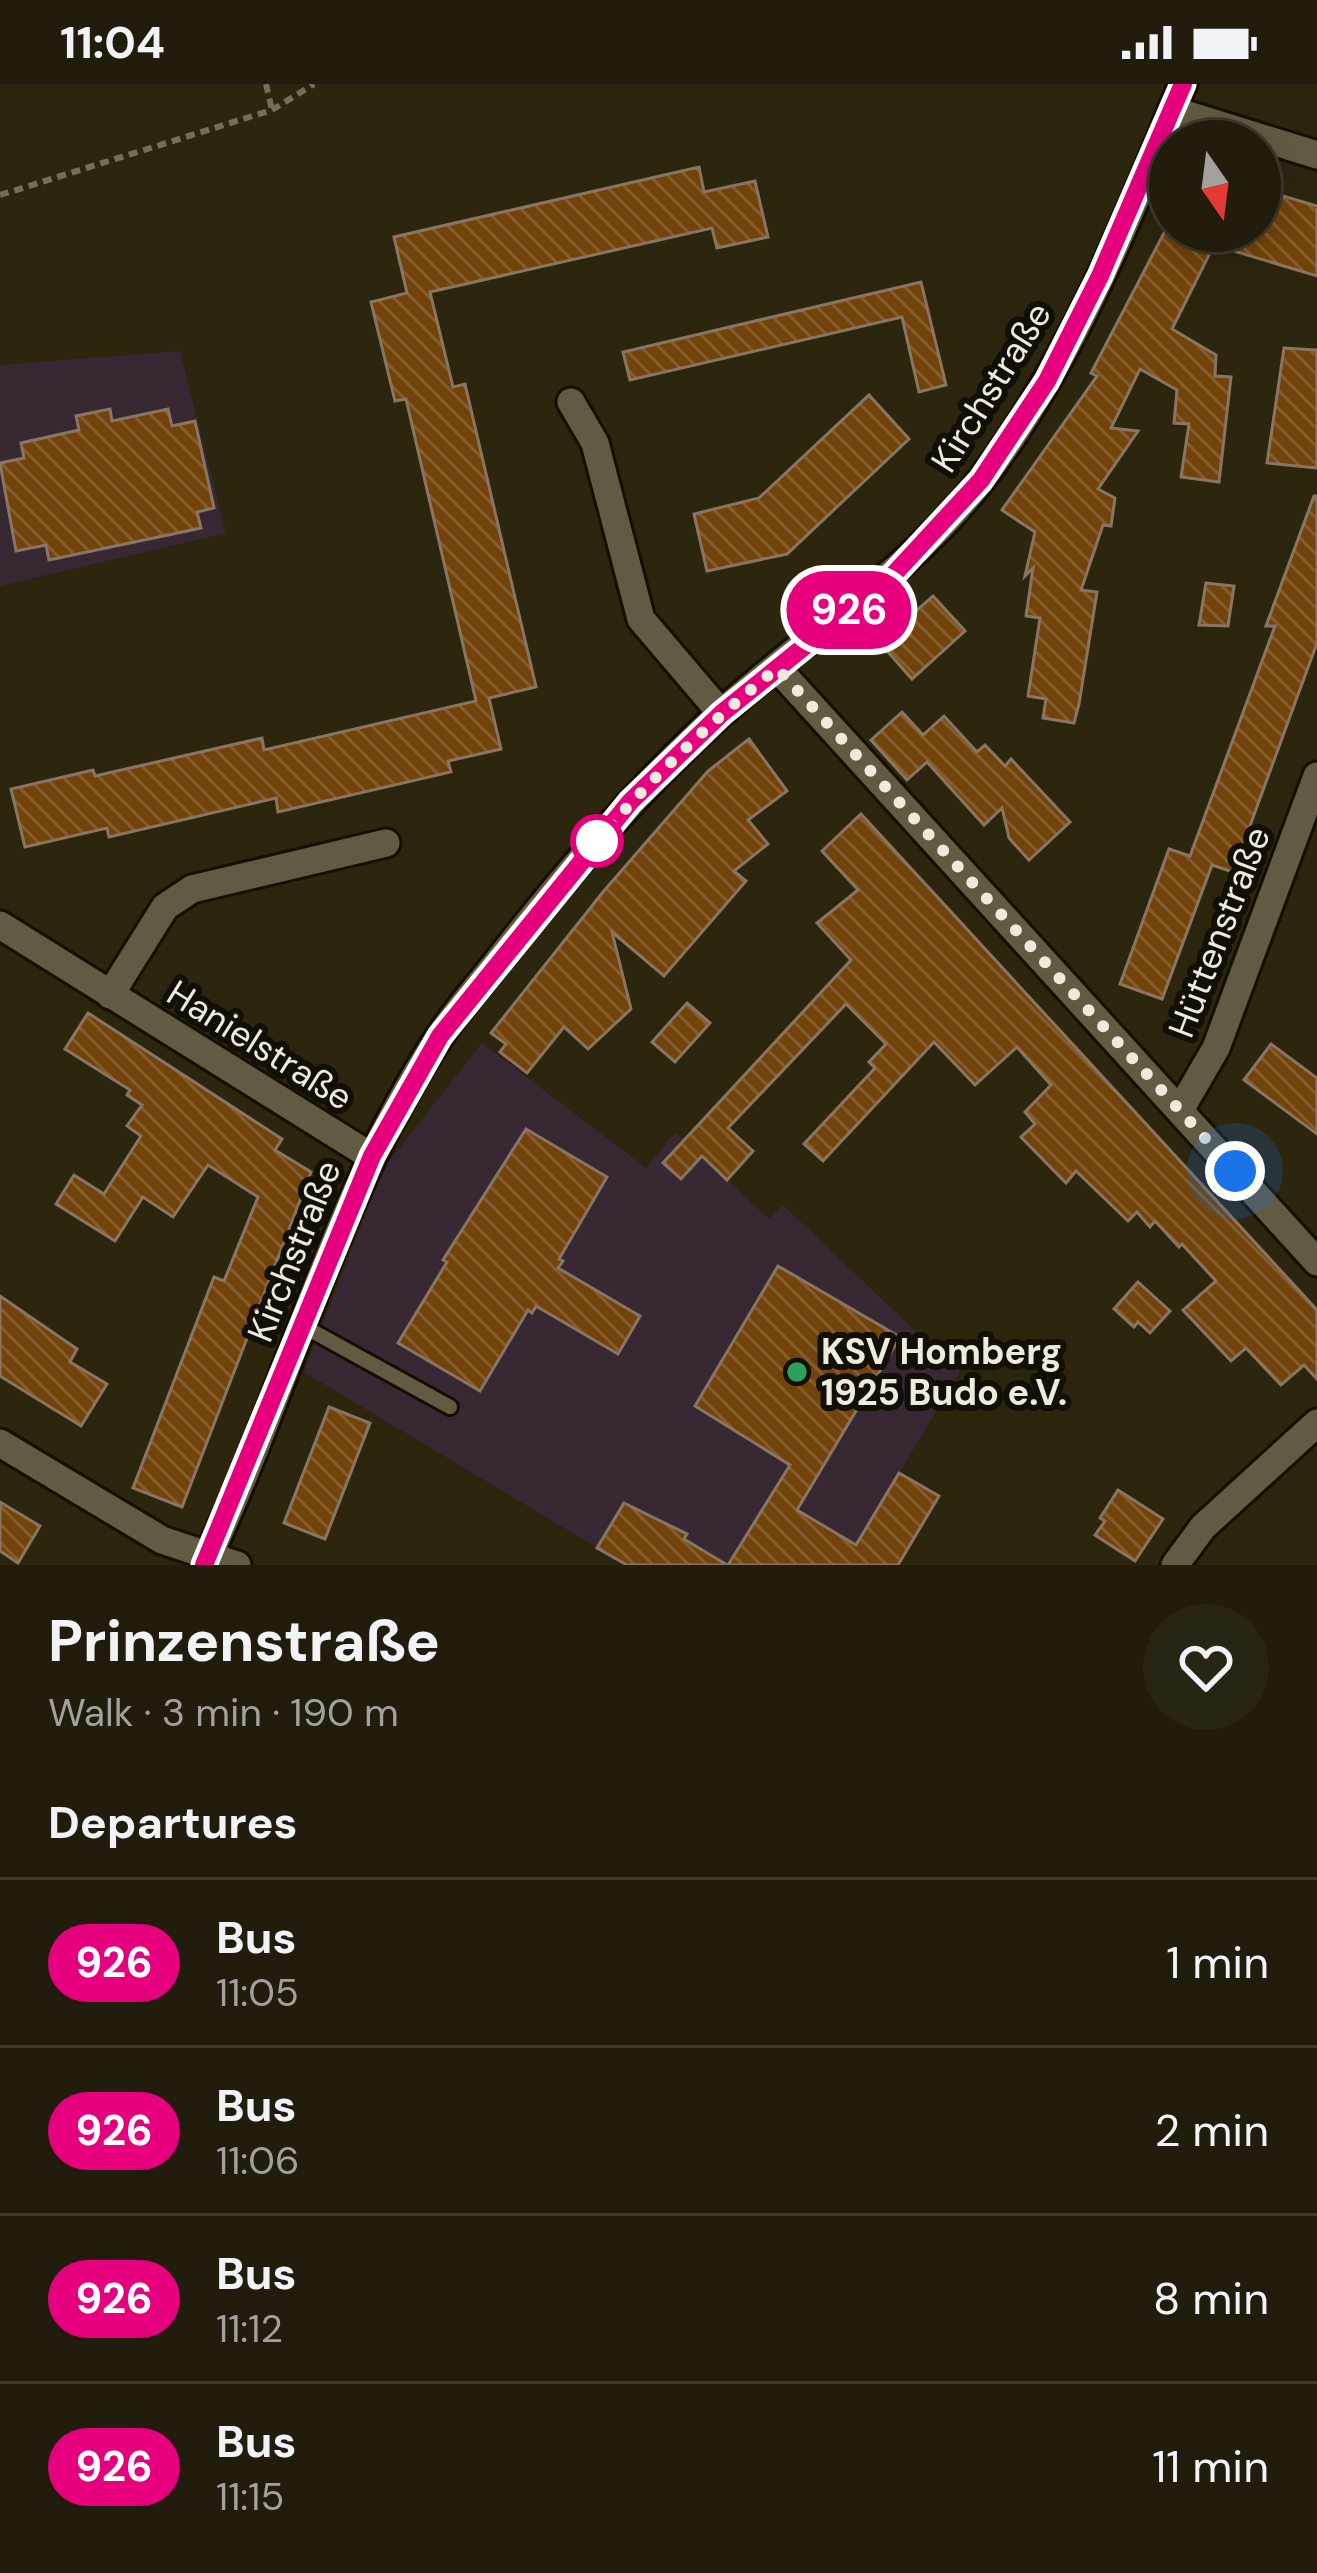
<!DOCTYPE html>
<html lang="en">
<head>
<meta charset="utf-8">
<style>
  body { margin:0; font-family:"DM Sans",sans-serif; background:#292514; color:#f1f3f6; height:100vh; display:flex; flex-direction:column; font-size:45px; white-space:nowrap }
  * { box-sizing:border-box; margin:0 }
  p { font-size:39px; color:#a2a19d }
  .icon { flex:none; width:66px; height:66px; fill:none; stroke:currentColor; stroke-width:2; stroke-linecap:round; stroke-linejoin:round }
  .map { position:relative; height:1481px; overflow:hidden }
  .sheet { display:flex; flex-direction:column; background:#211c0b; flex:1 }
  .sheet>* { flex:none }
  .badge { padding:0 24px; border-radius:39px; font-size:42px; line-height:78px }
  .needle { width:78px; rotate:166deg }
  .controls { position:absolute; left:1149px; top:36px; display:grid; gap:24px }
  .controls a { display:grid; place-items:center; width:132px; height:132px; border-radius:50%; background:#211c0b; box-shadow:0 6px 30px #0003,0 0 0 3px #3e3a2c; font-size:60px }
  .you { position:absolute; width:60px; height:60px; margin:-30px; border:9px solid #fff; border-radius:50%; background:#1a73e8; box-shadow:0 0 0 18px #1a73e833 }
  .map>.badge { position:absolute; translate:-50% -50%; box-shadow:0 0 0 6px #fff }
  h2 { padding:0 48px; font-size:45px; line-height:108px }
  .round { display:grid; place-items:center; flex:none; width:126px; height:126px; border-radius:63px; background:#292514 }
  .summary { display:flex; align-items:center; justify-content:space-between; height:204px; padding:0 48px }
  h1 { font-size:57px; font-weight:700; line-height:90px }
  ul { padding:0; list-style:none }
  li { display:flex; align-items:center; gap:36px; height:168px; padding:0 48px; border-top:3px solid #3e3a2c }
  li div { flex:1 }
  li b { display:block; font-size:45px }
  li em { font-style:normal }
  li .badge { min-width:132px; font-weight:700; text-align:center }
  .status { display:flex; justify-content:space-between; align-items:center; height:84px; padding:0 60px; background:#211c0b; direction:ltr }
  .status svg { height:33px; fill:currentColor }
  .map>svg:first-child { display:block }
  .education { fill:#372833 }
  .building { fill:url(#building-back-hatch); stroke:#8a7562; stroke-width:3 }
  .lines { fill:none; stroke-linecap:round; stroke-linejoin:round }
  .service-casing { stroke:#150e00; stroke-width:20 }
  .minor-casing { stroke:#150e00; stroke-width:33 }
  .path { stroke:#746f5c; stroke-width:6; stroke-dasharray:9 6; stroke-linecap:butt }
  .service { stroke:#625b43; stroke-width:14 }
  .minor { stroke:#625b43; stroke-width:27 }
  .line-casing { stroke:#fff; stroke-width:27 }
  .line { stroke:#e6007e; stroke-width:18 }
  .walk { stroke:#eeeadc; stroke-width:12; stroke-dasharray:0 21.6 }
  .stop-dot { fill:#fff; stroke:#e6007e; stroke-width:6 }
  .leisure-dot { fill:#2e9e5b; stroke:#120f06; stroke-width:4.5 }
  .labels { text-anchor:middle; dominant-baseline:central; stroke-width:12; stroke-linejoin:round; paint-order:stroke }
  .street-label { font-size:36px; fill:#eeeadc; stroke:#120f06 }
  .poi-label { font-size:36px; font-weight:bold; fill:#eeeadc; stroke:#120f06; text-anchor:start }
</style>
</head>
<body>
<div class="status"><b>11:04</b><svg viewBox="0 0 49 12"><path d="M0 12V9h3v3zM5 12V6h3v6zM10 12V3h3v9zM15 12V0h3v12zM26 1h20v11H26zM47 4h2v5h-2z"/></svg></div>
<div class="map">
<svg width="1317" height="1481" viewBox="0 0 1317 1481">
  <defs>
    <pattern id="building-back-hatch" width="6" height="6" patternUnits="userSpaceOnUse" patternTransform="scale(3)"><rect width="6" height="6" fill="#72430a"/><path d="M-1 5l2 2M0 0l6 6M5-1l2 2" fill="none" stroke="#865e2d"/></pattern>
  </defs>
  <rect width="100%" height="100%" fill="#2c260f"/>
  <!-- education -->
  <g class="education">
    <polygon points="180,267 226,449 0,502 0,281"/>
    <polygon points="482,959 646,1084 675,1048 769,1135 783,1121 947,1277 961,1286 844,1481 626,1481 304,1288 383,1085"/>
  </g>
  <!-- building -->
  <g class="building">
    <polygon points="699,83 704,108 755,97 768,153 717,164 712,144 430,208 453,303 465,300 536,603 489,614 501,665 448,677 451,688 278,728 276,714 109,753 107,744 25,763 11,705 93,686 95,692 262,654 264,666 476,617 406,315 395,317 371,218 407,209 394,153"/>
    <polygon points="1260,105 1317,122 1317,192 1214,161 1172,245 1216,271 1215,292 1231,293 1219,398 1181,393 1189,340 1174,339 1177,306 1140,285 1111,344 1138,347 1098,405 1115,414 1111,442 1103,441 1081,506 1097,508 1079,620 1074,639 1043,634 1046,615 1028,612 1040,534 1026,532 1033,484 1025,492 1035,448 1002,426 1097,292 1091,289 1165,147 1260,147"/>
    <polygon points="921,198 946,301 919,308 902,233 630,296 623,268"/>
    <polygon points="1284,264 1317,266 1317,384 1267,379"/>
    <polygon points="869,311 909,355 787,470 707,487 694,430 759,414"/>
    <polygon points="110,325 112,337 168,325 172,342 195,337 214,424 197,428 201,444 49,476 46,461 16,467 0,379 24,374 21,359 79,346 76,332"/>
    <polygon points="1314,412 1317,412 1317,559 1233,788 1212,781 1162,915 1120,900 1169,765 1190,772 1275,542 1266,542"/>
    <polygon points="1206,499 1234,502 1228,542 1199,541"/>
    <polygon points="933,512 965,547 912,595 880,559"/>
    <polygon points="902,628 923,651 944,632 977,668 985,661 1005,682 1011,675 1070,738 1029,776 1009,754 1002,724 984,741 927,678 907,696 871,656"/>
    <polygon points="749,655 787,707 748,736 768,760 734,787 746,797 664,892 612,848 631,925 588,965 564,943 527,989 500,968 506,960 491,949 603,808 708,687"/>
    <polygon points="861,730 1317,1226 1317,1295 1304,1281 1281,1301 1246,1264 1231,1277 1183,1226 1216,1197 1182,1160 1179,1163 1155,1137 1150,1143 1137,1128 1128,1137 1076,1087 1066,1099 1021,1053 1035,1040 1025,1028 1051,1001 1017,963 975,1001 934,958 823,1077 804,1060 875,984 869,978 886,960 846,920 728,1044 753,1067 727,1096 702,1072 681,1095 663,1079 851,876 817,839 858,806 822,767"/>
    <polygon points="687,919 710,939 675,978 652,958"/>
    <polygon points="88,929 282,1055 275,1066 311,1088 182,1423 133,1404 214,1193 224,1197 258,1113 208,1081 173,1133 143,1113 115,1157 56,1120 74,1091 104,1110 141,1052 127,1042 142,1021 127,1011 130,1006 65,965"/>
    <polygon points="1271,960 1317,994 1317,1050 1244,996"/>
    <polygon points="526,1045 607,1093 559,1175 563,1177 558,1184 640,1232 618,1270 536,1222 532,1229 528,1226 480,1307 398,1259 447,1178 443,1176"/>
    <polygon points="778,1182 900,1253 797,1426 856,1461 899,1389 939,1412 898,1481 728,1481 790,1381 695,1322"/>
    <polygon points="1138,1198 1170,1227 1150,1249 1138,1238 1134,1243 1114,1225"/>
    <polygon points="0,1212 77,1265 70,1278 107,1300 81,1342 0,1292"/>
    <polygon points="329,1323 370,1339 325,1455 284,1439"/>
    <polygon points="1118,1406 1163,1435 1135,1477 1095,1451 1105,1437 1100,1434"/>
    <polygon points="0,1418 40,1442 18,1479 0,1467"/>
    <polygon points="624,1419 687,1450 684,1455 727,1481 627,1481 597,1464"/>
  </g>
  <g class="lines">
    <defs>
      <polyline id="service" points="303,1242 450,1323"/>
      <g id="minor">
        <polyline points="1172,26 1317,71"/>
        <polyline points="571,318 595,359 641,535 721,629"/>
        <polyline points="777,584 1317,1178"/>
        <polyline points="0,841 372,1073"/>
        <polyline points="110,911 165,823 192,805 386,759"/>
        <polyline points="1180,1026 1216,964 1317,692"/>
        <polyline points="0,1359 162,1456 237,1481"/>
        <path d="M 204,1481 C 288,1308 333,1113 440,952 C 458,924 481,899 501,873 C 568,787 639,704 719,631 C 806,551 909,490 982,395 C 1071,278 1128,135 1183,0"/>
        <polyline points="1175,1481 1203,1443 1317,1339"/>
      </g>
    </defs>
    <!-- service casing -->
    <use href="#service" class="service-casing"/>
    <!-- minor casing -->
    <use href="#minor" class="minor-casing"/>
    <!-- path -->
    <g class="path">
      <polyline points="266,0 272,26"/>
      <polyline points="0,111 272,26 314,0"/>
    </g>
    <!-- service -->
    <use href="#service" class="service"/>
    <!-- minor -->
    <use href="#minor" class="minor"/>
  </g>
  <g class="lines">
    <defs>
      <polyline id="line" points="204,1481 372,1072 440,952 630,718 722,629 894,490 981,396 1047,297 1100,192 1183,0"/>
    </defs>
    <!-- line casing -->
    <use href="#line" class="line-casing"/>
    <!-- line -->
    <use href="#line" class="line"/>
    <!-- walk -->
    <path class="walk" d="M 597,757 C 652,693 712,637 777,584 L 1235,1087"/>
  </g>
  <!-- markers -->
  <circle class="stop-dot" cx="597" cy="757" r="24"/>
  <circle class="leisure-dot" cx="797" cy="1288" r="12"/>
  <g class="labels">
    <!-- street labels -->
    <g class="street-label">
      <text transform="translate(991 303) rotate(-58)">Kirchstraße</text>
      <text transform="translate(1219 848) rotate(-69)">Hüttenstraße</text>
      <text transform="translate(260 961) rotate(32)">Hanielstraße</text>
      <text transform="translate(294 1167) rotate(-68)">Kirchstraße</text>
    </g>
    <!-- poi labels -->
    <g class="poi-label">
      <text x="821" y="1267">KSV Homberg<tspan x="821" dy="41">1925 Budo e.V.</tspan></text>
    </g>
  </g>
</svg>
<div class="controls">
<a><svg class="needle" viewBox="-14 -14 28 28"><path d="M0-13l5 13h-10z" fill="#e53935"/><path d="M0 13l5-13h-10z" fill="#a2a19d"/></svg></a>
</div>
<div class="you" style="left:1235px;top:1087px"></div>
<b class="badge" style="left:849px;top:526px;background:#e6007e;color:#fff">926</b>
</div>
<section class="sheet">
<div class="summary"><div><h1>Prinzenstraße</h1><p>Walk · 3 min · 190 m</p></div><a class="round"><svg class="icon" aria-label="heart" viewBox="0 0 24 24"><path d="M12 20l-8-8c-3-5 5-10 8-4 3-6 11-1 8 4z"/></svg></a></div>
<h2>Departures</h2>
<ul>
<li><span class="badge" style="background:#e6007e;color:#fff">926</span><div><b>Bus</b><p>11:05</p></div><em>1 min</em></li>
<li><span class="badge" style="background:#e6007e;color:#fff">926</span><div><b>Bus</b><p>11:06</p></div><em>2 min</em></li>
<li><span class="badge" style="background:#e6007e;color:#fff">926</span><div><b>Bus</b><p>11:12</p></div><em>8 min</em></li>
<li><span class="badge" style="background:#e6007e;color:#fff">926</span><div><b>Bus</b><p>11:15</p></div><em>11 min</em></li>
</ul>
</section>
</body>
</html>
